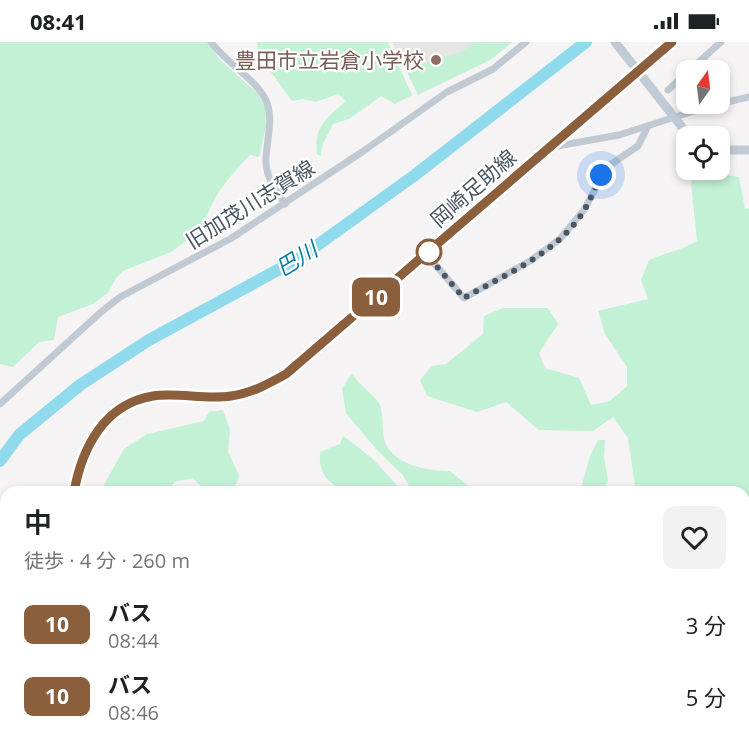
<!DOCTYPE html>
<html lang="ja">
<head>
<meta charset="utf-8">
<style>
  body { margin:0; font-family:"Open Sans","Noto Sans JP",sans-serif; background:#f2f2f2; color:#202124; height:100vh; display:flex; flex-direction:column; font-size:22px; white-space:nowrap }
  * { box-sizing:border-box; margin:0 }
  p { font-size:20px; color:#757577 }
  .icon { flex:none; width:33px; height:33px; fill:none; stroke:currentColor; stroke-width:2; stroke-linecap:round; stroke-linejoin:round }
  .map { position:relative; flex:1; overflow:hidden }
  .details { position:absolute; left:0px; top:444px; width:750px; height:260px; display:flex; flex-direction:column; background:#fff; border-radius:18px 18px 0 0; box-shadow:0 3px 9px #0003 }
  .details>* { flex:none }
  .badge { padding:0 12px; border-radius:9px; font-size:21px; line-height:39px }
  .needle { width:39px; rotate:14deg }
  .tools { position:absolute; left:676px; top:18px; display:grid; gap:12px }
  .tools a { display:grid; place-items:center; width:54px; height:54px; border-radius:12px; background:#fff; box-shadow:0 3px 9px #0003; font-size:30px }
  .you { position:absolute; width:30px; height:30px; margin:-15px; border:4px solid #fff; border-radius:50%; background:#1a73e8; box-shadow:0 0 0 9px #1a73e833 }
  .map>.badge { position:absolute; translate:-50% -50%; box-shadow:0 0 0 3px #fff }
  .round { display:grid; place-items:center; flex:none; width:63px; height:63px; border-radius:12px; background:#f2f2f2 }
  .head { display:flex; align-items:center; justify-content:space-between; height:102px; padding:0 24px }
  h1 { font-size:28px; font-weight:600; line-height:45px }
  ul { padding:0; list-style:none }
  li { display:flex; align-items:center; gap:18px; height:72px; padding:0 24px }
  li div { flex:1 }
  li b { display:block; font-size:22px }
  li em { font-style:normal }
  li .badge { min-width:66px; font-weight:700; text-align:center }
  .status { display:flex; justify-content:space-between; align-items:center; height:42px; padding:0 30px; background:#fff; direction:ltr }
  .status svg { height:16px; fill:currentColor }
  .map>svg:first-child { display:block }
  .education { fill:#e6e4e5 }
  .green { fill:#c3f1d5 }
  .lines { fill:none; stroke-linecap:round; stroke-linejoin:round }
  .river { stroke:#90daee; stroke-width:12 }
  .highway-casing { stroke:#7690ad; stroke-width:14 }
  .street { stroke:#c1cad2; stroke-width:7 }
  .secondary { stroke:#c1cbd6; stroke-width:9 }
  .primary { stroke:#b3c2d1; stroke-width:10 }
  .highway { stroke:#8ba5c1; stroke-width:12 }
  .line-casing { stroke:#fff; stroke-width:14 }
  .line { stroke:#8b5e3c; stroke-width:9 }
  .walk { stroke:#4a5661; stroke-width:6; stroke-dasharray:0 10.8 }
  .education-dot { fill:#8d6e63; stroke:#fff; stroke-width:2 }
  .stop-dot { fill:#fff; stroke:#8b5e3c; stroke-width:3 }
  .labels { text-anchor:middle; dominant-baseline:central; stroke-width:4.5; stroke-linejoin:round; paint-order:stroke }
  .education-label { font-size:21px; fill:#785e54; stroke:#fff; text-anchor:end }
  .street-label { font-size:21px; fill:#4a5661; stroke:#fff }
  .water-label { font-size:22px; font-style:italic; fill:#0c7c9b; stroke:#fff }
</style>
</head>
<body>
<div class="status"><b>08:41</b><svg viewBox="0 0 49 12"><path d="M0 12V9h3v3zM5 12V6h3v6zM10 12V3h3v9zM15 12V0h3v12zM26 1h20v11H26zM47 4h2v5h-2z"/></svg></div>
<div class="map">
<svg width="749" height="703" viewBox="0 0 749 703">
  <rect width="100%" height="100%" fill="#f5f3f3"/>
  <!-- education -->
  <polygon class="education" points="392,0 501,0 415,46"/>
  <!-- green -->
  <g class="green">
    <path d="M 0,0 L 208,0 L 219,17 L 256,50 L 265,63 L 266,85 L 259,115 L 250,113 C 229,135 210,156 204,186 L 171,210 L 123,229 L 116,236 L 108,251 L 93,262 L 58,275 L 54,298 L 39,300 L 13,325 L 0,322 Z"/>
    <path d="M 257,0 L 388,0 L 412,53 L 395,62 L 381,54 L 349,77 L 333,82 L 322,104 L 321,114 L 317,112 C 314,83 327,76 346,59 L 338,52 L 316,60 L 303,57 L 292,59 L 271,30 L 281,13 L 277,7 L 258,11 Z"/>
    <polygon points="474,0 513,0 490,18 418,53 408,32 429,19 462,10"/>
    <path d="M 702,129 L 739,135 L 745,167 L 749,166 L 749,630 L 744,639 L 744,450 L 636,450 L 628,396 L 613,375 L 593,389 L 539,388 L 506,360 L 477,370 L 427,354 L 420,338 L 432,324 L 446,322 L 483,292 L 484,274 L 503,266 L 548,266 L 558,282 L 539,311 L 545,326 L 579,336 L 591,363 L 610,359 L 627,344 L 627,325 L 605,292 L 598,269 L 648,257 L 641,238 L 649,218 C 665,211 682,208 697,199 L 691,140 Z"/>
    <path d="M 352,331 C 358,343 377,355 380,363 C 384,374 381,388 385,400 C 395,424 428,429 450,429 L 475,450 L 412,450 L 403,433 L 377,408 L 346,371 L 342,347 Z"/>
    <polygon points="223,368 230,388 228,410 239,433 237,441 228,450 206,450 193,436 174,440 169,450 100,450 124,407 147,392 204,379 209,370"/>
    <path d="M 343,394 L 372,416 L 403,450 C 369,450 316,457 320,410 L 340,402 Z"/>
    <polygon points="598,398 605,398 604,415 608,439 601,450 580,450 590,414"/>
    <polygon points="143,698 541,698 540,703 145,703"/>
  </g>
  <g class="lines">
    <!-- river -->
    <polyline class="river" points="0,419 19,393 80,343 149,298 298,217 415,133 586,0"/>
    <defs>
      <g id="highway">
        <polyline points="0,655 6,658"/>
        <polyline points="0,675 6,678"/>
        <polyline points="39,698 49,703"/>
        <polyline points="76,698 86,703"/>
      </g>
    </defs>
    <!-- highway casing -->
    <use href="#highway" class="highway-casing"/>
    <!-- street -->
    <g class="street">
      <path d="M 211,0 C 225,20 259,39 267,61 C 273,78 267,98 266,116 C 265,134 275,148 285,162"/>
      <polyline points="690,28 721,0"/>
      <polyline points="668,48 687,31"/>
      <polyline points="552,105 619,93 706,65 749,55"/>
      <polyline points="426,212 464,256 530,219 560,197 584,168 607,125 638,104 648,84"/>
      <polyline points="0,362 101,270 120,255 230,197 362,110 447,50 493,27 526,0"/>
    </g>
    <!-- secondary -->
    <g class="secondary">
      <polyline points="615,0 689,94"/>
      <polyline points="720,108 749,108"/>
    </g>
    <!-- primary -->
    <g class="primary">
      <path d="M 73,450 C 82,407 104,362 153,354 C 178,350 205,358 231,354 C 252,351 268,342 286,332 L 672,0"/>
      <polyline points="0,588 6,582"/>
    </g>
    <!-- highway -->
    <use href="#highway" class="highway"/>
  </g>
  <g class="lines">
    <defs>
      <path id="line" d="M 74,450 C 82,406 104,362 153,354 C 178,350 205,358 231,354 C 252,351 268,342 286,332 L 672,0"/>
    </defs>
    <!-- line casing -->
    <use href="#line" class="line-casing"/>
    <!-- line -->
    <use href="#line" class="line"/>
    <!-- walk -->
    <path class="walk" d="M 429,210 L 426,212 L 464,256 C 506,232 560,210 585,167 C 591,156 596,144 601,133"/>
  </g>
  <!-- markers -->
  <circle class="education-dot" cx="436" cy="18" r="6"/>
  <circle class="stop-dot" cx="429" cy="210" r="12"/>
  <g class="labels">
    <!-- education labels -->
    <g class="education-label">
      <text x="424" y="18">豊田市立岩倉小学校</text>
    </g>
    <!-- street labels -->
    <g class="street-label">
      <text transform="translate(473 146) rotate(-41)">岡崎足助線</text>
      <text transform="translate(250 162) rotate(-32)">旧加茂川志賀線</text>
    </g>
    <!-- water labels -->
    <g class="water-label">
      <text transform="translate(296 216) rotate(-32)">巴川</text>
    </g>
  </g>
</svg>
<div class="tools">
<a><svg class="needle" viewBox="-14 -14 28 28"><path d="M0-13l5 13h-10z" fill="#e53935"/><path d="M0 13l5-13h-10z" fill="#757577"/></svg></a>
<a><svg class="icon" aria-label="locate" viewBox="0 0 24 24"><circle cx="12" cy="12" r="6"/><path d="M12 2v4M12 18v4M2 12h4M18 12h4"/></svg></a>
</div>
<div class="you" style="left:601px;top:133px"></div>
<b class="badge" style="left:376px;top:255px;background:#8b5e3c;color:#fff">10</b>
<section class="details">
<div class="head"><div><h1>中</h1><p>徒歩 · 4 分 · 260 m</p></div><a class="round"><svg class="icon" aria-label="heart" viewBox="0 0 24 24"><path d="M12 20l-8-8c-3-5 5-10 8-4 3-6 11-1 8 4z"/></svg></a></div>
<ul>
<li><span class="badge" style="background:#8b5e3c;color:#fff">10</span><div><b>バス</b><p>08:44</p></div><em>3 分</em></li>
<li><span class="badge" style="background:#8b5e3c;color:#fff">10</span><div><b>バス</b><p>08:46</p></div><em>5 分</em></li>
</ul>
</section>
</div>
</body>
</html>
